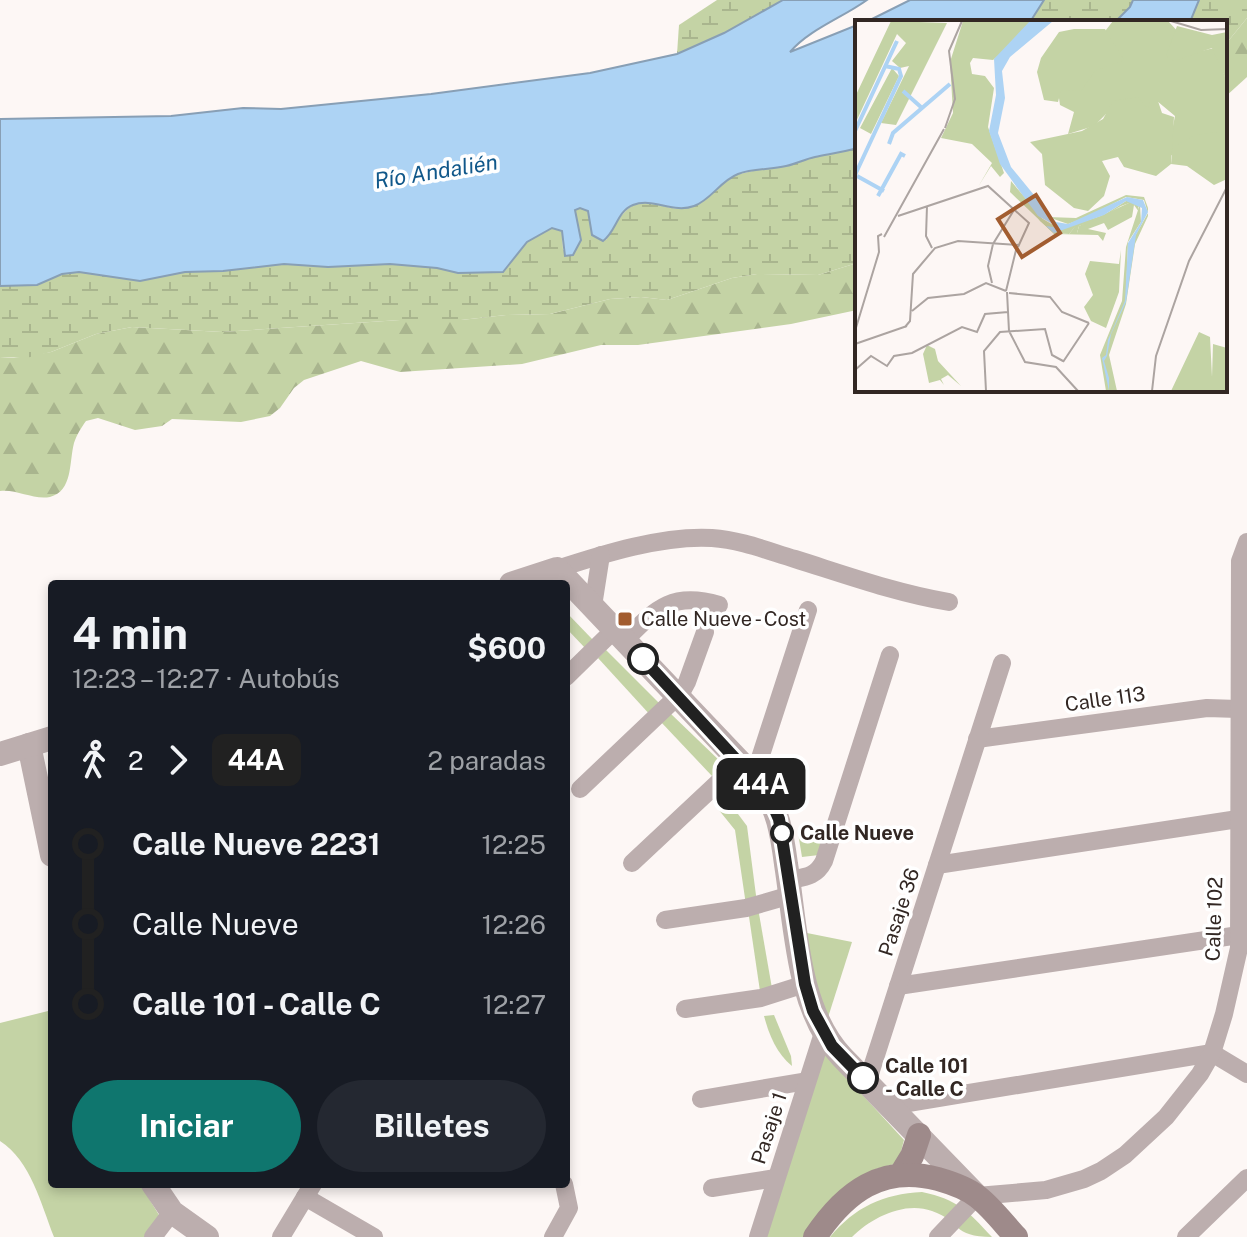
<!DOCTYPE html>
<html lang="es">
<head>
<meta charset="utf-8">
<style>
  body { margin:0; font-family:"Public Sans",sans-serif; background:#242831; color:#f1f3f6; height:100vh; display:flex; flex-direction:column; font-size:30px; white-space:nowrap }
  * { box-sizing:border-box; margin:0 }
  p { font-size:26px; color:#9ea1a6 }
  .icon { flex:none; width:44px; height:44px; fill:none; stroke:currentColor; stroke-width:2; stroke-linecap:round; stroke-linejoin:round }
  .map { position:relative; flex:1; overflow:hidden }
  .panel { position:absolute; left:48px; top:580px; width:522px; height:608px; display:flex; flex-direction:column; background:#171b24; border-radius:8px; box-shadow:0 4px 12px #0003 }
  .panel>* { flex:none }
  .badge { padding:0 16px; border-radius:12px; font-size:28px; line-height:52px }
  .map>.badge { position:absolute; translate:-50% -50%; box-shadow:0 0 0 4px #fff }
  .legs { display:flex; align-items:center; gap:12px; height:88px; padding:0 24px; font-size:26px }
  .legs p { margin-inline-start:auto }
  .summary { display:flex; align-items:center; justify-content:space-between; height:136px; padding:0 24px }
  h1 { font-size:44px; font-weight:700; line-height:60px }
  .button { display:flex; gap:16px; margin-top:auto; padding:16px 24px }
  .button a { flex:1; height:92px; border-radius:48px; background:#0f766e; color:#fff; font-size:32px; font-weight:700; line-height:92px; text-align:center }
  .button a+a { background:#242831; color:#f1f3f6 }
  ul { padding:0 24px; list-style:none }
  li { display:flex; align-items:center; gap:28px; height:80px; font-size:30px }
  li i { display:grid; place-items:center; width:12px; height:100%; margin:0 10px; background:currentColor }
  li i::after { content:''; width:20px; height:20px; margin:-10px; border:6px solid; border-radius:50%; background:#171b24 }
  li p { margin-inline-start:auto }
  li:first-child i { background:linear-gradient(#0000 50%,currentColor 0) }
  li:last-child i { background:linear-gradient(currentColor 50%,#0000 0) }
  .map>svg:first-child { display:block }
  .green { fill:#c4d3a5 }
  .forest { fill:url(#forest-firs) }
  .wetland { fill:url(#wetland-marsh) }
  .water { fill:#add3f4; stroke:#889fb5; stroke-width:2 }
  .lines { fill:none; stroke-linecap:round; stroke-linejoin:round }
  .minor { stroke:#bcaeae; stroke-width:18 }
  .tertiary { stroke:#bcaeae; stroke-width:24 }
  .secondary { stroke:#9e8a8a; stroke-width:24 }
  .line-1-casing { stroke:#fff; stroke-width:18 }
  .line-1 { stroke:#212121; stroke-width:12 }
  .poi-dot { fill:#a25d30; stroke:#fff; stroke-width:3 }
  .stop-1-dot { fill:#fff; stroke:#212121; stroke-width:4 }
  .labels { text-anchor:middle; dominant-baseline:central; stroke-width:7; stroke-linejoin:round; paint-order:stroke }
  .poi-label { font-size:20px; fill:#322723; stroke:#fff; text-anchor:start }
  .street-label { font-size:20px; fill:#322723; stroke:#fff }
  .stop-label { font-size:20px; font-weight:bold; fill:#322723; stroke:#fff; text-anchor:start }
  .water-label { font-size:22px; font-style:italic; fill:#11588a; stroke:#fff }
  .inset-river { fill:none; stroke:#add3f4; stroke-width:4 }
  .inset-road { fill:none; stroke:#aca4a1; stroke-width:2 }
  .view { fill:#a25d30; fill-opacity:0.15; stroke:#a25d30; stroke-width:4 }
  .inset-edge { fill:none; stroke:#322723; stroke-width:4 }
</style>
</head>
<body>
<div class="map">
<svg width="1247" height="1237" viewBox="0 0 1247 1237">
  <defs>
    <pattern id="forest-firs" width="22" height="20" patternUnits="userSpaceOnUse" patternTransform="scale(2)"><rect width="22" height="20" fill="#c4d3a5"/><path d="M5 1l3.5 6h-7zM16 11l3.5 6h-7z" fill="#a9b58e"/></pattern>
    <pattern id="wetland-marsh" width="20" height="14" patternUnits="userSpaceOnUse" patternTransform="scale(2)"><rect width="20" height="14" fill="#c4d3a5"/><path d="M1 5h8M5 5V1M11 12h8M15 12V8" fill="none" stroke="#a9b58e"/></pattern>
  </defs>
  <rect width="100%" height="100%" fill="#fdf7f5"/>
  <!-- green -->
  <g class="green">
    <polygon points="566,612 593,640 586,649 566,628"/>
    <polygon points="606,650 662,706 652,717 598,658"/>
    <polygon points="670,713 723,764 712,776 661,722"/>
    <polygon points="723,794 747,826 757,903 746,905 735,830 714,804"/>
    <polygon points="813,831 826,835 819,855 802,857 798,833"/>
    <polygon points="758,908 773,994 761,998 748,910"/>
    <polygon points="802,932 852,942 824,1030"/>
    <path d="M 52,1010 L 52,1184 L 140,1184 L 159,1215 L 159,1221 L 147,1237 L 54,1237 C 41,1204 31,1161 0,1141 L 0,1023 Z"/>
    <path d="M 774,1015 L 791,1056 L 792,1066 C 777,1054 769,1035 764,1016 Z"/>
    <polygon points="824,1053 904,1140 898,1163 876,1169 807,1237 764,1237"/>
    <path d="M 922,1192 C 958,1200 967,1210 992,1237 C 952,1237 961,1221 932,1211 C 904,1201 871,1218 852,1237 L 830,1237 C 855,1207 883,1194 922,1192 Z"/>
  </g>
  <!-- forest -->
  <g class="forest">
    <polygon points="1247,18 1247,77 1225,97 1225,45"/>
    <path d="M 857,263 L 857,310 L 791,324 L 638,345 L 601,345 L 522,364 L 400,372 L 361,361 L 304,380 L 294,388 L 280,408 L 270,416 L 241,422 L 172,419 L 162,426 L 135,430 L 98,418 L 86,421 C 81,428 77,434 74,443 C 69,462 73,491 50,497 C 33,500 17,489 0,491 L 0,357 L 14,358 L 51,352 L 96,334 L 132,327 L 222,332 L 400,320 L 461,320 L 506,315 L 550,314 L 610,299 L 641,297 L 667,300 L 732,278 L 757,274 L 818,275 Z"/>
  </g>
  <!-- wetland -->
  <g class="wetland">
    <polygon points="717,0 783,0 724,33 677,54 679,25"/>
    <polygon points="1044,0 1133,0 1130,7 1115,22 1030,22"/>
    <polygon points="1199,0 1247,0 1247,18 1225,45 1225,22 1190,22"/>
    <path d="M 857,148 L 857,263 L 818,275 L 757,274 L 732,278 L 667,300 L 641,297 L 610,299 L 550,314 L 506,315 L 461,320 L 400,320 L 222,332 L 132,327 L 96,334 L 51,352 L 26,358 L 0,357 L 0,286 L 3,285 L 37,285 L 62,274 L 79,272 L 140,281 L 185,272 L 223,271 L 284,264 L 328,267 L 390,264 L 438,268 L 458,273 L 503,272 L 527,242 L 552,228 L 562,231 L 563,250 L 581,240 L 575,210 L 580,207 L 588,211 L 606,240 C 618,223 625,199 651,203 C 661,204 671,210 682,208 C 704,206 717,186 735,175 Z"/>
  </g>
  <!-- water -->
  <g class="water">
    <path d="M 783,0 L 867,0 C 842,18 810,29 790,52 L 857,25 L 857,148 C 843,152 829,154 815,157 C 805,159 796,164 786,166 C 770,170 754,168 738,174 C 720,181 711,200 694,206 C 673,214 653,197 633,205 C 617,211 616,232 603,241 L 592,235 L 588,211 L 580,208 L 575,210 L 581,240 L 573,255 L 565,256 L 562,231 L 552,228 L 527,242 L 503,272 L 458,273 L 437,268 L 390,264 L 328,267 L 284,264 L 223,271 L 185,272 L 140,281 L 79,272 L 62,274 L 37,285 L 0,286 L 0,119 L 171,116 L 243,108 L 281,109 L 431,94 L 590,73 L 677,54 L 724,33 Z"/>
    <polygon points="910,0 1044,0 1030,22 866,22"/>
    <polygon points="1133,0 1199,0 1190,22 1115,22 1130,7"/>
  </g>
  <g class="lines">
    <!-- minor -->
    <g class="minor">
      <path d="M 557,569 C 603,554 663,535 712,538 C 741,540 768,551 795,559 C 846,575 896,593 949,602"/>
      <polyline points="593,606 601,555"/>
      <path d="M 625,640 C 656,609 672,591 719,605"/>
      <polyline points="566,677 615,629"/>
      <polyline points="977,739 1207,708 1238,709 1245,716"/>
      <polyline points="750,773 760,758 808,610"/>
      <polyline points="580,789 681,693 687,682 705,632"/>
      <polyline points="632,863 740,762"/>
      <polyline points="937,865 1238,819"/>
      <path d="M 789,880 C 805,877 816,877 824,861 L 890,655"/>
      <polyline points="665,920 746,908 791,895"/>
      <polyline points="898,986 1239,935"/>
      <polyline points="685,1009 761,998 805,984"/>
      <polyline points="867,1083 1002,663"/>
      <polyline points="701,1099 807,1081"/>
      <polyline points="890,1106 1212,1053 1247,1074"/>
      <polyline points="712,1188 776,1178"/>
      <polyline points="305,1197 374,1237"/>
      <polyline points="153,1237 172,1212"/>
      <polyline points="281,1237 313,1184"/>
      <polyline points="553,1237 569,1208 564,1184"/>
      <polyline points="758,1237 823,1033"/>
      <polyline points="938,1237 977,1196 1046,1190 1084,1179 1101,1171 1125,1155 1166,1117 1200,1074 1212,1053 1224,1014 1239,948 1240,561 1247,542"/>
      <polyline points="1186,1237 1247,1178"/>
    </g>
    <!-- tertiary -->
    <g class="tertiary">
      <path d="M 511,584 L 557,569 L 760,783 C 778,808 782,834 786,864 C 796,927 797,1009 842,1057 L 975,1194"/>
      <polyline points="29,745 52,855"/>
      <polyline points="0,754 52,738"/>
      <polyline points="153,1184 172,1212 207,1237"/>
    </g>
    <!-- secondary -->
    <g class="secondary">
      <polyline points="901,1174 912,1156 919,1135"/>
      <path d="M 815,1237 C 845,1192 882,1164 938,1179 C 952,1183 967,1188 978,1197 C 992,1208 1004,1224 1016,1237"/>
    </g>
  </g>
  <g class="lines">
    <defs>
      <polyline id="line-1" points="643,659 768,794 779,819 805,984 813,1011 832,1046 863,1078"/>
    </defs>
    <!-- line-1 casing -->
    <use href="#line-1" class="line-1-casing"/>
    <!-- line-1 -->
    <use href="#line-1" class="line-1"/>
  </g>
  <!-- markers -->
  <rect class="poi-dot" x="617" y="611" width="16" height="16" rx="4"/>
  <g class="stop-1-dot">
    <circle cx="643" cy="659" r="14"/>
    <circle cx="782" cy="833" r="10"/>
    <circle cx="863" cy="1078" r="14"/>
  </g>
  <g class="labels">
    <!-- poi labels -->
    <g class="poi-label">
      <text x="641" y="619">Calle Nueve - Cost</text>
    </g>
    <!-- street labels -->
    <g class="street-label">
      <text transform="translate(1105 699) rotate(-8)">Calle 113</text>
      <text transform="translate(899 912) rotate(-72)">Pasaje 36</text>
      <text transform="translate(1214 919) rotate(-88)">Calle 102</text>
      <text transform="translate(769 1128) rotate(-72)">Pasaje 1</text>
    </g>
    <!-- stop labels -->
    <g class="stop-label">
      <text x="800" y="833">Calle Nueve</text>
      <text x="885" y="1066">Calle 101<tspan x="885" dy="23">- Calle C</tspan></text>
    </g>
    <!-- water labels -->
    <g class="water-label">
      <text transform="translate(436 171) rotate(-9)">Río Andalién</text>
    </g>
  </g>
  <!-- overview -->
  <g transform="translate(855 20)">
    <rect width="372" height="372" fill="#fdf7f5"/>
    <path d="M 36,1 L 92,3 L 41,105 L 26,103 L 54,46 L 45,48 L 37,41 L 51,23 L 42,14 L 0,104 L 0,77 ZM 108,1 L 185,1 L 138,40 L 118,38 L 115,43 L 117,54 L 130,56 L 139,68 L 133,107 L 149,153 L 145,157 L 136,146 L 123,167 L 137,143 L 117,124 L 86,118 L 98,93 L 95,42 ZM 258,1 L 313,1 L 342,32 L 359,28 L 372,62 L 372,124 L 312,136 L 320,96 L 302,81 L 293,90 L 251,94 L 239,106 L 213,114 L 219,92 L 205,85 L 203,71 ZM 37,48 L 44,56 L 16,114 L 5,108 ZM 266,230 L 264,272 L 251,308 L 236,301 L 229,287 L 238,275 L 230,254 L 235,241 L 264,244 ZM 72,325 L 80,329 L 83,341 L 106,366 L 93,355 L 86,359 L 89,365 L 85,360 L 74,363 L 68,334 Z" fill="#c4d3a5"/>
    <path d="M 322,6 L 357,15 L 372,12 L 372,62 L 357,28 L 319,41 L 311,36 ZM 219,9 L 250,9 L 269,40 L 240,51 L 226,71 L 206,70 L 203,82 L 189,80 L 182,52 L 186,38 L 204,12 ZM 283,77 L 293,89 L 295,81 L 303,81 L 307,93 L 319,97 L 316,144 L 301,156 L 269,147 L 263,137 L 247,141 L 255,156 L 249,176 L 233,191 L 219,188 L 190,165 L 187,134 L 175,122 L 227,111 L 248,99 L 258,81 ZM 156,161 L 199,213 L 214,214 L 220,207 L 222,213 L 224,206 L 276,182 L 283,185 L 284,192 L 279,185 L 277,197 L 253,210 L 249,203 L 233,209 L 251,213 L 248,221 L 243,215 L 199,214 L 155,172 ZM 344,312 L 355,317 L 357,357 L 358,324 L 372,328 L 372,371 L 316,371 Z" fill="#c4d3a5"/>
    <path d="M 156,158 L 183,196 L 205,209 L 249,195 L 271,181 L 278,181 L 285,185 L 286,202 L 273,222 L 271,276 L 280,216 L 293,193 L 289,180 L 271,177 L 232,197 L 213,204 L 193,197 L 221,198 L 271,175 L 289,177 L 293,188 L 293,196 L 280,224 L 271,284 L 254,335 L 262,371 L 251,371 L 245,335 L 267,281 L 271,227 L 284,187 L 277,182 L 266,186 L 240,201 L 224,206 L 222,213 L 215,214 L 220,207 L 214,214 L 199,213 L 185,201 Z" fill="#c4d3a5"/>
    <path d="M 362,112 L 372,122 L 372,159 L 359,165 L 332,146 L 316,144 L 318,127 L 340,115 Z" fill="#c4d3a5"/>
    <path d="M 175,1 L 198,1 L 155,37 L 147,51 L 150,78 L 143,113 L 156,147 L 201,202 L 213,204 L 272,177 L 288,180 L 293,192 L 281,215 L 271,282 L 256,314 L 252,336 L 249,341 L 254,358 L 254,371 L 247,338 L 251,335 L 253,320 L 270,281 L 273,223 L 286,202 L 287,188 L 271,181 L 249,195 L 199,213 L 191,206 L 205,208 L 183,196 L 145,144 L 134,111 L 141,75 L 139,39 Z" fill="#add3f4"/>
    <path class="inset-river" d="M 48,71 L 67,88M 0,111 L 42,21M 34,124 L 38,113 L 95,64M 0,155 L 46,56 L 44,49 L 30,46M 2,156 L 29,171M 23,176 L 46,134 L 50,136"/>
    <path class="inset-road" d="M 316,1 L 346,10 L 372,9M 90,108 L 100,79 L 94,31 L 107,1M 72,186 L 71,216 L 77,228M 43,196 L 133,166 L 174,203 L 163,227M 29,217 L 89,109M 137,263 L 133,246 L 138,224 L 159,190M 151,271 L 162,226M 152,272 L 154,311 L 170,342 L 201,347 L 223,371M 154,273 L 195,277 L 207,292 L 234,303M 57,291 L 73,278 L 109,274 L 131,263 L 151,271M 50,307 L 55,301 L 58,254 L 80,228 L 103,221 L 164,225M 0,311 L 24,232 L 23,216 L 27,214M 0,324 L 52,306M 208,342 L 234,303M 0,350 L 16,336 L 32,346 L 39,336 L 57,333 L 107,307 L 122,312 L 130,294 L 153,292M 131,371 L 129,331 L 145,312 L 190,309 L 197,335 L 208,341M 297,371 L 301,336 L 334,241 L 372,167"/>
    <path class="view" d="M 181,175 L 205,213 L 167,237 L 143,199 Z"/>
    <rect width="372" height="372" class="inset-edge"/>
  </g>
</svg>
<b class="badge" style="left:761px;top:784px;background:#212121;color:#fff">44A</b>
<section class="panel">
<div class="summary"><div><h1>4 min</h1><p>12:23 – 12:27 · Autobús</p></div><b>$600</b></div>
<div class="legs"><svg class="icon" aria-label="walk" viewBox="0 0 24 24"><circle cx="13" cy="4" r="2"/><path d="M13 8l-2 6 4 7M11 14l-3 7M7 12l3-4h3l4 4"/></svg>2<svg class="icon" aria-label="forward" viewBox="0 0 24 24"><path d="M9 5l7 7-7 7"/></svg><b class="badge" style="background:#212121;color:#fff">44A</b><p>2 paradas</p></div>
<ul>
<li><i style="color:#212121"></i><b>Calle Nueve 2231</b><p>12:25</p></li>
<li><i style="color:#212121"></i><span>Calle Nueve</span><p>12:26</p></li>
<li><i style="color:#212121"></i><b>Calle 101 - Calle C</b><p>12:27</p></li>
</ul>
<div class="button"><a>Iniciar</a><a>Billetes</a></div>
</section>
</div>
</body>
</html>
